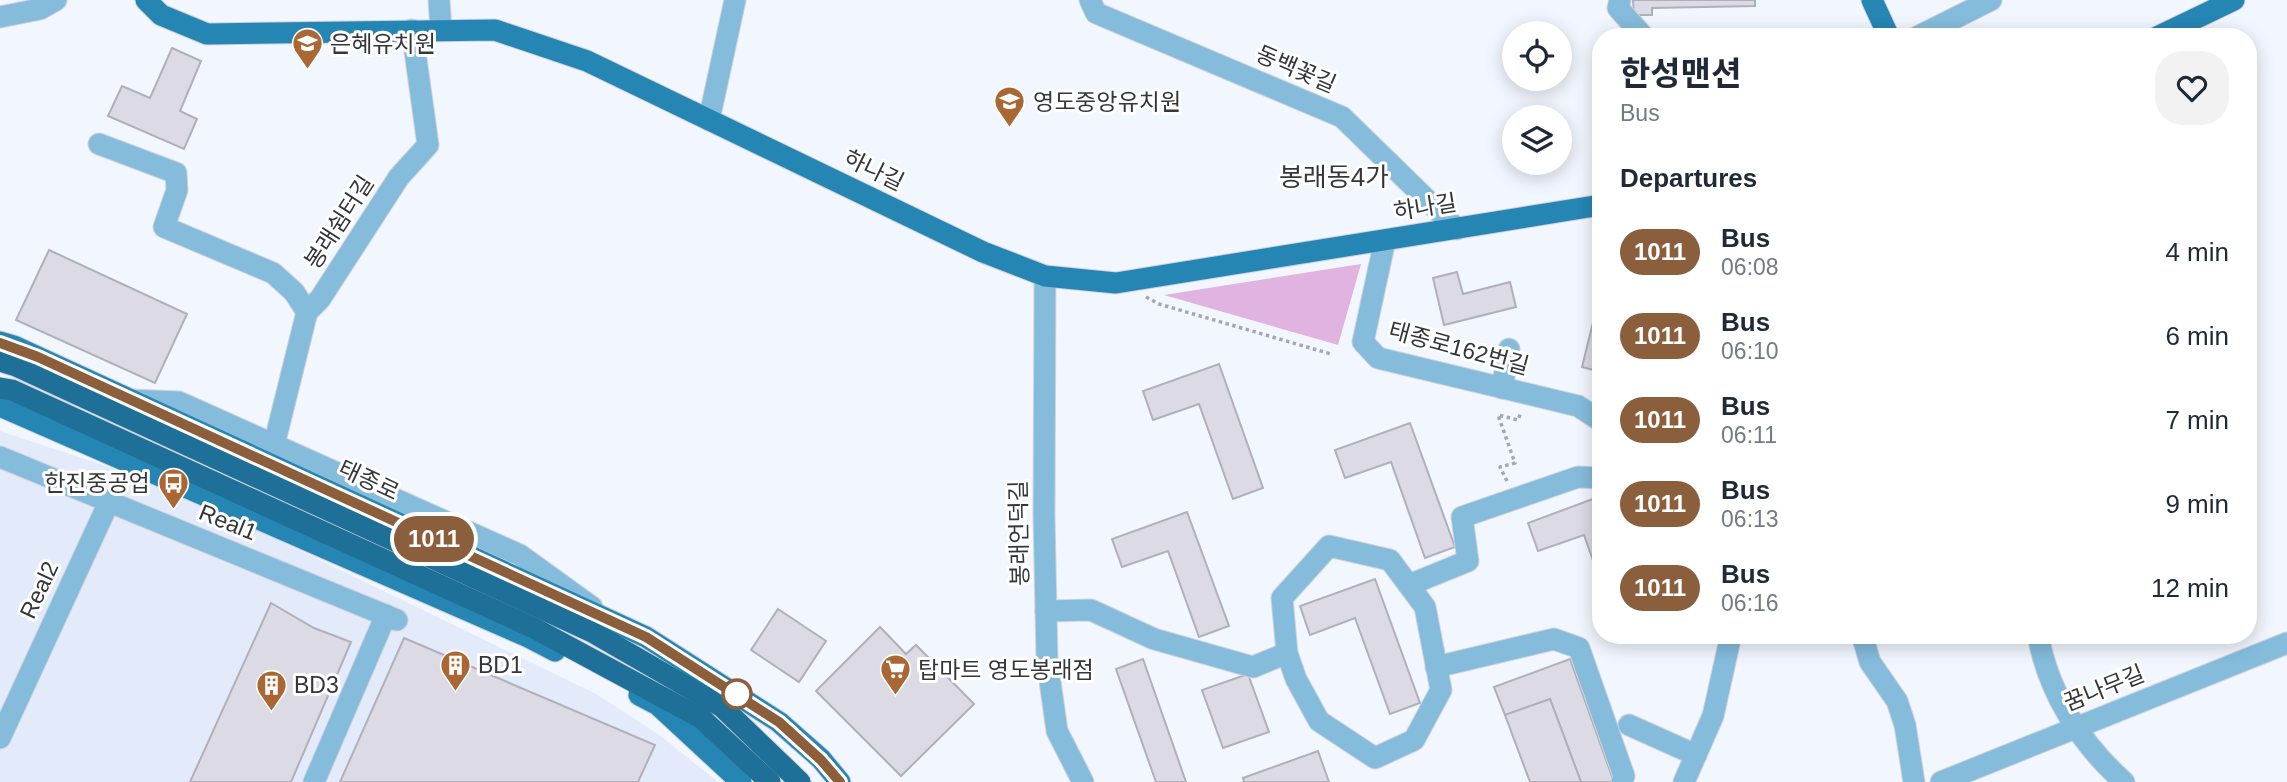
<!DOCTYPE html>
<html lang="en">
<head>
<meta charset="utf-8">
<style>
  body { margin:0; font-family:Helvetica,"Noto Sans KR",sans-serif; background:#f2f2f3; color:#1f2937; height:100vh; display:flex; flex-direction:column; font-size:26px; white-space:nowrap }
  * { box-sizing:border-box; margin:0 }
  p { font-size:23px; color:#747a83 }
  .icon { flex:none; width:38px; height:38px; fill:none; stroke:currentColor; stroke-width:2; stroke-linecap:round; stroke-linejoin:round }
  .map { position:relative; flex:1; overflow:hidden }
  .panel { position:absolute; left:1592px; top:28px; width:665px; height:616px; display:flex; flex-direction:column; background:#fff; border-radius:28px; box-shadow:0 4px 18px #0003 }
  .panel>* { flex:none }
  .badge { padding:0 14px; border-radius:23px; font-size:24px; line-height:46px }
  .controls { position:absolute; left:1502px; top:21px; display:grid; gap:14px }
  .controls a { display:grid; place-items:center; width:70px; height:70px; border-radius:50%; background:#fff; box-shadow:0 4px 18px #0003; font-size:35px }
  .map>.badge { position:absolute; translate:-50% -50%; box-shadow:0 0 0 4px #fff }
  h2 { padding:0 28px; font-size:26px; line-height:63px }
  .round { display:grid; place-items:center; flex:none; width:74px; height:74px; border-radius:28px; background:#f2f2f3 }
  .overview { display:flex; align-items:center; justify-content:space-between; height:119px; padding:0 28px }
  h1 { font-size:33px; font-weight:700; line-height:52px }
  ul { padding:0; list-style:none }
  li { display:flex; align-items:center; gap:21px; height:84px; padding:0 28px }
  li div { flex:1 }
  li b { display:block; font-size:26px }
  li em { font-style:normal }
  li .badge { min-width:77px; font-weight:700; text-align:center }
  .map>svg:first-child { display:block }
  .built { fill:#e3ebfb }
  .green { fill:#e0b3e1 }
  .building { fill:#dcdae4; stroke:#b1afb9; stroke-width:2 }
  .lines { fill:none; stroke-linecap:round; stroke-linejoin:round }
  .minor-casing { stroke:#d0d3db; stroke-width:23 }
  .major-casing { stroke:#d0d3db; stroke-width:23 }
  .highway-casing { stroke:#d0d3db; stroke-width:23 }
  .path { stroke:#a5a8ae; stroke-width:3.5; stroke-dasharray:3.5 3.5; stroke-linecap:butt }
  .minor { stroke:#85bcdc; stroke-width:21 }
  .major { stroke:#2586b4; stroke-width:21 }
  .highway { stroke:#1e7098; stroke-width:21 }
  .line-casing { stroke:#fff; stroke-width:16 }
  .line { stroke:#8b5e3c; stroke-width:10 }
  .stop-dot { fill:#fff; stroke:#8b5e3c; stroke-width:3.5 }
  .labels { text-anchor:middle; dominant-baseline:central; stroke-width:6; stroke-linejoin:round; paint-order:stroke }
  .poi-label { font-size:23px; fill:#343639; stroke:#fff; text-anchor:start }
  .street-label { font-size:23px; fill:#343639; stroke:#fff }
  .quarter-label { font-size:26px; fill:#343639; stroke:#fff }
</style>
</head>
<body>
<div class="map">
<svg width="2287" height="782" viewBox="0 0 2287 782">
  <rect width="100%" height="100%" fill="#f2f6fe"/>
  <!-- built -->
  <polygon class="built" points="0,431 106,466 233,518 596,694 658,734 718,782 0,782"/>
  <!-- green -->
  <polygon class="green" points="1361,264 1338,345 1164,295"/>
  <!-- building -->
  <g class="building">
    <polygon points="1633,0 1755,0 1755,6 1652,8 1652,15 1634,15"/>
    <polygon points="172,48 201,61 180,111 197,119 184,149 108,116 122,86 150,98"/>
    <polygon points="49,250 187,314 155,383 16,320"/>
    <polygon points="1457,272 1463,294 1510,282 1516,307 1444,325 1433,278"/>
    <polygon points="1601,290 1601,372 1582,367"/>
    <polygon points="1219,364 1263,488 1233,499 1199,404 1153,420 1143,391"/>
    <polygon points="1410,423 1455,547 1425,558 1391,462 1345,478 1335,450"/>
    <polygon points="1601,496 1601,583 1584,535 1538,551 1528,523"/>
    <polygon points="1187,512 1229,626 1199,637 1168,551 1122,567 1112,539"/>
    <polygon points="1375,579 1420,703 1390,714 1355,618 1310,635 1300,606"/>
    <polygon points="271,603 314,628 351,642 291,782 190,782"/>
    <polygon points="778,609 826,641 799,682 751,650"/>
    <polygon points="880,627 906,654 916,645 974,704 901,776 816,691"/>
    <polygon points="404,638 655,745 638,782 340,782"/>
    <polygon points="1143,659 1186,782 1156,782 1116,669"/>
    <polygon points="1570,659 1614,782 1581,782 1550,699 1505,715 1494,687"/>
    <polygon points="1248,674 1269,732 1223,748 1202,690"/>
    <polygon points="1550,699 1581,782 1530,782 1505,715"/>
    <polygon points="1318,751 1329,782 1244,782 1243,778"/>
  </g>
  <g class="lines">
    <defs>
      <g id="minor">
        <polyline points="439,0 441,29"/>
        <polyline points="1090,0 1096,13 1342,117 1457,229"/>
        <polyline points="1620,0 1618,8 1644,37"/>
        <polyline points="0,17 40,9 56,0"/>
        <polyline points="1917,37 1991,0"/>
        <polyline points="709,120 735,0"/>
        <polyline points="99,144 176,173 177,190 164,227 273,273 294,292 307,312"/>
        <polyline points="1385,240 1363,342 1378,358 1578,406 1601,421"/>
        <polyline points="1045,276 1044,515 1047,660 1057,731 1083,782"/>
        <polyline points="1502,388 1509,349"/>
        <polyline points="131,400 179,402 520,555 592,607"/>
        <polyline points="274,445 307,312 320,299 399,177 428,145 412,30"/>
        <polyline points="0,457 397,620"/>
        <polyline points="1409,585 1468,561 1462,517 1578,477 1601,478"/>
        <polyline points="1046,611 1091,610 1154,639 1253,667 1287,653 1282,598 1329,546 1390,560 1425,607 1441,690 1414,740 1375,758 1319,721 1296,679 1287,653"/>
        <polyline points="1862,635 1870,662 1897,701 1905,725 1914,782"/>
        <path d="M 2038,635 C 2048,692 2081,744 2124,782"/>
        <polyline points="1436,667 1554,639 1579,648 1624,776 1622,782"/>
        <polyline points="1629,725 1696,755"/>
        <polyline points="0,738 109,502"/>
        <polyline points="314,782 386,615"/>
        <polyline points="1684,782 1713,716 1731,635"/>
        <polyline points="1941,782 2287,643"/>
      </g>
      <g id="major">
        <polyline points="146,0 161,15 207,34 495,30 587,61 983,252 1045,276 1116,283 1601,205"/>
        <polyline points="1872,0 1889,37"/>
        <polyline points="2157,37 2234,0"/>
        <polyline points="0,342 14,346 646,637 779,722 821,759 840,782"/>
        <polyline points="0,406 528,637 555,651"/>
        <polyline points="639,695 658,705 741,782"/>
      </g>
      <g id="highway">
        <polyline points="0,361 16,366 592,632 722,707 800,782"/>
        <polyline points="0,388 12,390 534,628 701,718 770,782"/>
      </g>
    </defs>
    <!-- minor casing -->
    <use href="#minor" class="minor-casing"/>
    <!-- major casing -->
    <use href="#major" class="major-casing"/>
    <!-- highway casing -->
    <use href="#highway" class="highway-casing"/>
    <!-- path -->
    <g class="path">
      <polyline points="1146,297 1159,304 1331,354"/>
      <polyline points="1507,481 1500,467 1515,463 1498,415 1518,420 1521,412"/>
    </g>
    <!-- minor -->
    <use href="#minor" class="minor"/>
    <!-- major -->
    <use href="#major" class="major"/>
    <!-- highway -->
    <use href="#highway" class="highway"/>
  </g>
  <g class="lines">
    <defs>
      <polyline id="line" points="0,343 38,357 646,637 779,722 821,760 840,782"/>
    </defs>
    <!-- line casing -->
    <use href="#line" class="line-casing"/>
    <!-- line -->
    <use href="#line" class="line"/>
  </g>
  <!-- icons -->
  <defs>
    <symbol id="school-pin" viewBox="-11 -11 22 30"><path d="M0 17L-7.5 6A9.5 9.5 0 1 1 7.5 6Z" fill="#aa6734" stroke="#fff"/><path d="M0-5L7-2L0 1L-7-2ZM-4 1L0 2.5L4 1V4Q0 6-4 4Z" fill="#fff"/></symbol>
    <symbol id="bus-pin" viewBox="-11 -11 22 30"><path d="M0 17L-7.5 6A9.5 9.5 0 1 1 7.5 6Z" fill="#aa6734" stroke="#fff"/><path d="M-5-6H5V4H4V6H2V4H-2V6H-4V4H-5ZM-3.5-4V0h7V-4ZM-3.5 1.2v1.5H-2V1.2ZM2 1.2v1.5H3.5V1.2Z" fill="#fff"/></symbol>
    <symbol id="building-pin" viewBox="-11 -11 22 30"><path d="M0 17L-7.5 6A9.5 9.5 0 1 1 7.5 6Z" fill="#aa6734" stroke="#fff"/><path d="M-4-6H4V6H1V3H-1V6H-4ZM-2.5-4.3h1.7v1.8h-1.7ZM.8-4.3h1.7v1.8H.8ZM-2.5-1h1.7V.8h-1.7ZM.8-1h1.7V.8H.8Z" fill="#fff"/></symbol>
    <symbol id="supermarket-pin" viewBox="-11 -11 22 30"><path d="M0 17L-7.5 6A9.5 9.5 0 1 1 7.5 6Z" fill="#aa6734" stroke="#fff"/><path d="M-6-5.5h2.5l.6 2H6L4.5 2H-2.5L-4.4-4H-6ZM-1.5 3.2a1.3 1.3 0 1 0 .1 0ZM3 3.2a1.3 1.3 0 1 0 .1 0Z" fill="#fff"/></symbol>
  </defs>
  <g fill-rule="evenodd">
    <use href="#school-pin" x="290" y="26" width="35" height="47"/>
    <use href="#school-pin" x="992" y="84" width="35" height="47"/>
    <use href="#bus-pin" x="156" y="466" width="35" height="47"/>
    <use href="#building-pin" x="438" y="648" width="35" height="47"/>
    <use href="#supermarket-pin" x="878" y="652" width="35" height="47"/>
    <use href="#building-pin" x="254" y="668" width="35" height="47"/>
  </g>
  <!-- markers -->
  <circle class="stop-dot" cx="737" cy="694" r="14"/>
  <g class="labels">
    <!-- poi labels -->
    <g class="poi-label">
      <text x="330" y="44">은혜유치원</text>
      <text x="1033" y="102">영도중앙유치원</text>
      <text x="150" y="483" text-anchor="end">한진중공업</text>
      <text x="478" y="665">BD1</text>
      <text x="918" y="670">탑마트 영도봉래점</text>
      <text x="294" y="685">BD3</text>
    </g>
    <!-- street labels -->
    <g class="street-label">
      <text transform="translate(1296 69) rotate(23)">동백꽃길</text>
      <text transform="translate(874 170) rotate(26)">하나길</text>
      <text transform="translate(1425 207) rotate(-9)">하나길</text>
      <text transform="translate(339 222) rotate(-57)">봉래쉼터길</text>
      <text transform="translate(1459 348) rotate(15)">태종로162번길</text>
      <text transform="translate(369 480) rotate(25)">태종로</text>
      <text transform="translate(228 522) rotate(22)">Real1</text>
      <text transform="translate(1019 533) rotate(-91)">봉래언덕길</text>
      <text transform="translate(39 590) rotate(-65)">Real2</text>
      <text transform="translate(2104 688) rotate(-22)">꿈나무길</text>
    </g>
    <!-- quarter labels -->
    <g class="quarter-label">
      <text x="1334" y="177">봉래동4가</text>
    </g>
  </g>
</svg>
<div class="controls">
<a><svg class="icon" aria-label="locate" viewBox="0 0 24 24"><circle cx="12" cy="12" r="6"/><path d="M12 2v4M12 18v4M2 12h4M18 12h4"/></svg></a>
<a><svg class="icon" aria-label="layers" viewBox="0 0 24 24"><path d="M12 4l9 5-9 5-9-5zM3 14l9 5 9-5"/></svg></a>
</div>
<b class="badge" style="left:434px;top:539px;background:#8b5e3c;color:#fff">1011</b>
<section class="panel">
<div class="overview"><div><h1>한성맨션</h1><p>Bus</p></div><a class="round"><svg class="icon" aria-label="heart" viewBox="0 0 24 24"><path d="M12 20l-8-8c-3-5 5-10 8-4 3-6 11-1 8 4z"/></svg></a></div>
<h2>Departures</h2>
<ul>
<li><span class="badge" style="background:#8b5e3c;color:#fff">1011</span><div><b>Bus</b><p>06:08</p></div><em>4 min</em></li>
<li><span class="badge" style="background:#8b5e3c;color:#fff">1011</span><div><b>Bus</b><p>06:10</p></div><em>6 min</em></li>
<li><span class="badge" style="background:#8b5e3c;color:#fff">1011</span><div><b>Bus</b><p>06:11</p></div><em>7 min</em></li>
<li><span class="badge" style="background:#8b5e3c;color:#fff">1011</span><div><b>Bus</b><p>06:13</p></div><em>9 min</em></li>
<li><span class="badge" style="background:#8b5e3c;color:#fff">1011</span><div><b>Bus</b><p>06:16</p></div><em>12 min</em></li>
</ul>
</section>
</div>
</body>
</html>
